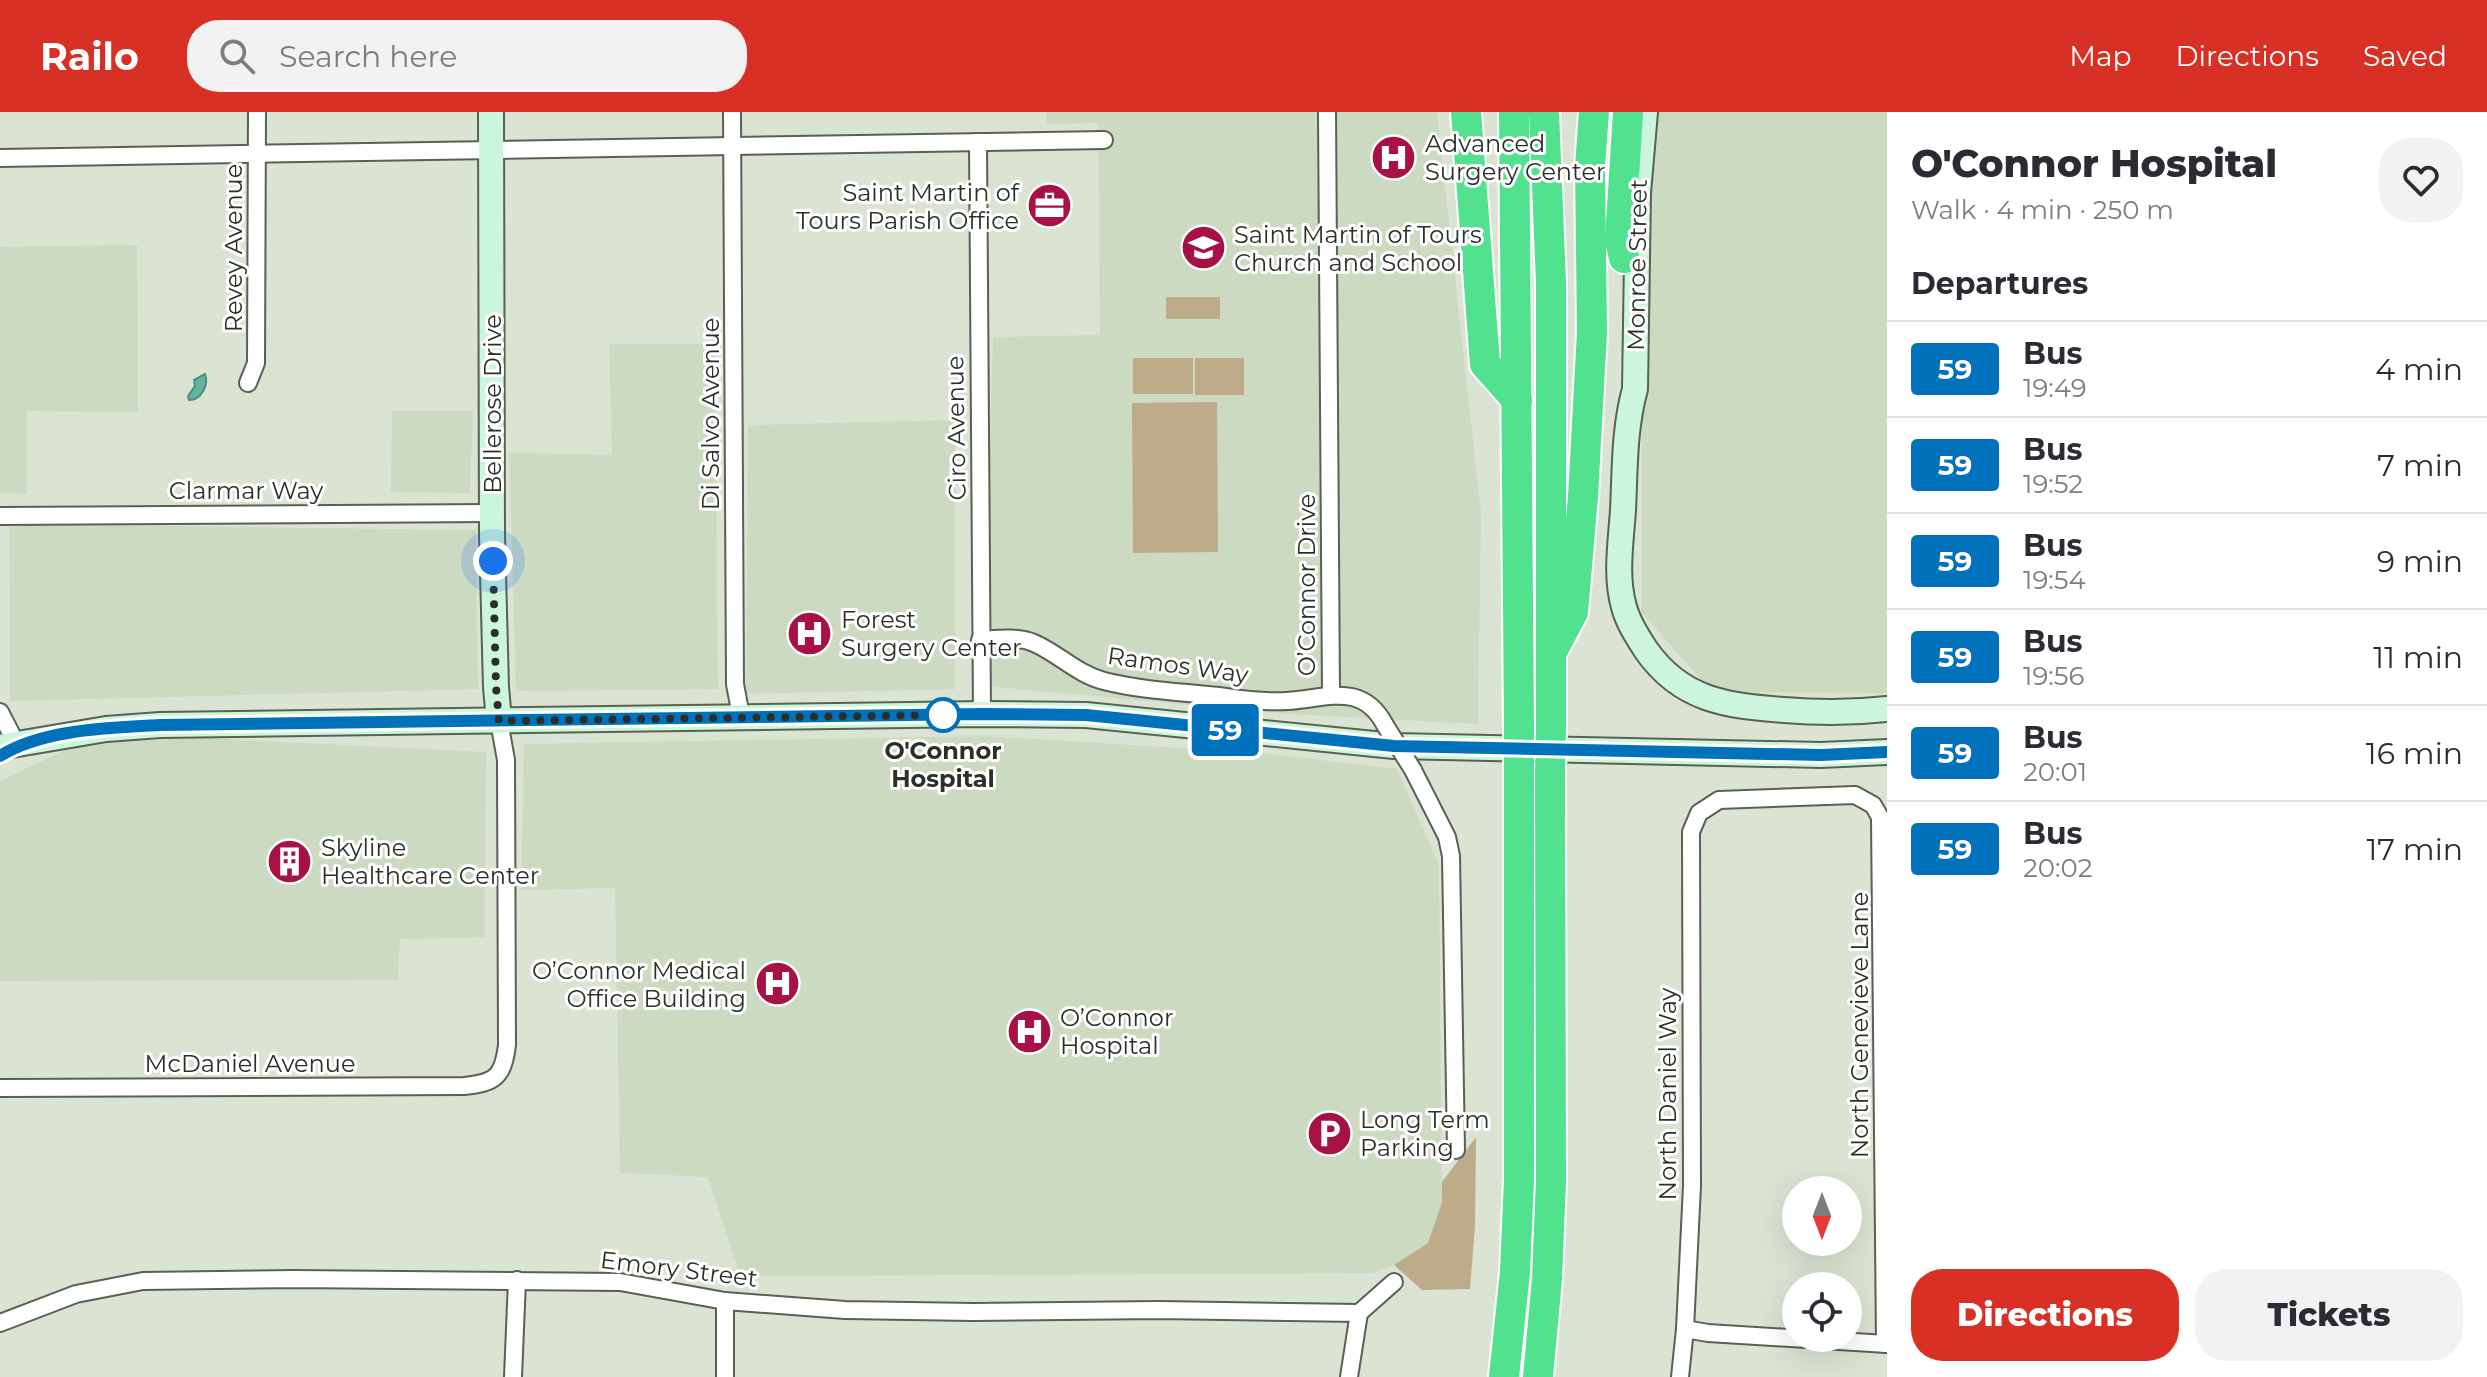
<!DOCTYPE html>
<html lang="en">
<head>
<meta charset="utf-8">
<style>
  body { margin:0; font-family:Montserrat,sans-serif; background:#f2f2f3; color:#2b2b33; height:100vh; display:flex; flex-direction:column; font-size:30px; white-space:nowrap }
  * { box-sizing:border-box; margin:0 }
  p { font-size:26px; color:#7c7c81 }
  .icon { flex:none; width:44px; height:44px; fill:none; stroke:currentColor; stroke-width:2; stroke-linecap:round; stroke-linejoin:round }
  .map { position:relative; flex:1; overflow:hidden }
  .details { display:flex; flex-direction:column; background:#fff; width:600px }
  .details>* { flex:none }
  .badge { padding:0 16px; border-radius:6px; font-size:28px; line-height:52px }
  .needle { width:52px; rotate:180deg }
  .tools { position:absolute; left:1782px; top:1064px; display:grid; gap:16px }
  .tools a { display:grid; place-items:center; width:80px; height:80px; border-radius:50%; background:#fff; box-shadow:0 8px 32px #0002; font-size:40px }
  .you { position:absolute; width:40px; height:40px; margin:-20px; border:6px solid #fff; border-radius:50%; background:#1a73e8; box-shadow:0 0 0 12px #1a73e833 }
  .map>.badge { position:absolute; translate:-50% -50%; box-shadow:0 0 0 4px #fff }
  h2 { padding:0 24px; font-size:30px; line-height:72px }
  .round { display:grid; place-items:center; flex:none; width:84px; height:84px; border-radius:32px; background:#f2f2f3 }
  .overview { display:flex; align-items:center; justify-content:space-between; height:136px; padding:0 24px }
  h1 { font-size:38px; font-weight:800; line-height:60px }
  .action { display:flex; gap:16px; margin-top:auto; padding:16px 24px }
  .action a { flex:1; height:92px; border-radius:32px; background:#d93025; color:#fff; font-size:32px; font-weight:800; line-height:92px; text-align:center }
  .action a+a { background:#f2f2f3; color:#2b2b33 }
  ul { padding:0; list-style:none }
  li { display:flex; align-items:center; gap:24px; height:96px; padding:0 24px; border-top:2px solid #e1e1e2 }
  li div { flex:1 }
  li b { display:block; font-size:30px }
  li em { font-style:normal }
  li .badge { min-width:88px; font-weight:700; text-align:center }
  header { display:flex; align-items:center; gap:48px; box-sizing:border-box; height:112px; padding:0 40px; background:#d93025; color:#fff }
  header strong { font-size:38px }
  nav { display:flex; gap:44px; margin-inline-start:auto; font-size:28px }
  .search { width:560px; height:72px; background:#f2f2f3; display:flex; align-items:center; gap:20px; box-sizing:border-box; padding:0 28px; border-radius:32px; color:#7c7c81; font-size:30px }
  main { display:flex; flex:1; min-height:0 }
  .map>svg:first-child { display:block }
  .built { fill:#cddac2 }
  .green { fill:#beab89 }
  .water { fill:#61b4a2; stroke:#518c7e; stroke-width:2 }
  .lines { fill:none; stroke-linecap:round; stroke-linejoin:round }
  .street-casing { stroke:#596152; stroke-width:20 }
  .secondary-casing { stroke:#596152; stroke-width:28 }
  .highway-casing { stroke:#fff; stroke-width:34 }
  .street { stroke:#fff; stroke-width:16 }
  .secondary { stroke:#cbf6dd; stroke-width:24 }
  .highway { stroke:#52e28f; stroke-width:30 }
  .street-bridge-casing { stroke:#596152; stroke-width:20; stroke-linecap:butt }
  .highway-bridge-casing { stroke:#fff; stroke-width:34; stroke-linecap:butt }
  .street-bridge { stroke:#fff; stroke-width:16 }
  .highway-bridge { stroke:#52e28f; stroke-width:30 }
  .line-casing { stroke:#fff; stroke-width:18 }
  .line { stroke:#0072bc; stroke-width:12 }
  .walk { stroke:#2c2f29; stroke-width:8; stroke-dasharray:0 14.4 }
  .stop-dot { fill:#fff; stroke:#0072bc; stroke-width:4 }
  .labels { text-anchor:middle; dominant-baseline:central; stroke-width:6; stroke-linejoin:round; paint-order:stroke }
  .poi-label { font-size:24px; fill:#2c2f29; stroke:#fff; text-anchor:start }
  .street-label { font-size:24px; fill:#2c2f29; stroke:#fff }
  .stop-label { font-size:24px; font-weight:bold; fill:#2c2f29; stroke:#fff }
</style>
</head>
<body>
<header>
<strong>Railo</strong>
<div class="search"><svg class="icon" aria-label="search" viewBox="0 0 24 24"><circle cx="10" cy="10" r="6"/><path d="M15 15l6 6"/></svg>Search here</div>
<nav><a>Map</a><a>Directions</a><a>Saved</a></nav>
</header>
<main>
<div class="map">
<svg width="1887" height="1265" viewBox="0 0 1887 1265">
  <rect width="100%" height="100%" fill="#dbe4d3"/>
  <!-- built -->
  <g class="built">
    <polygon points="1046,0 1437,0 1481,401 1478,612 1290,602 984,574 993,225 1100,223 1098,11 1047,12"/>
    <polygon points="1647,0 1887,0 1887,581 1712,580 1642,501 1642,9"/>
    <polygon points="137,133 138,300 27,299 27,382 0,381 0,135"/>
    <polygon points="609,232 715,232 718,577 516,579 509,341 612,343"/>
    <polygon points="392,299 473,299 470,381 391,380"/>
    <polygon points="955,308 955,577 746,582 748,313"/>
    <polygon points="9,412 476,418 478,577 10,589"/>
    <polygon points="101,621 486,640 485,825 400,827 398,868 0,869 0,669"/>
    <polygon points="986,624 1260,641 1397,657 1439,753 1442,1090 1428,1131 1394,1153 1373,1161 740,1164 708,1065 620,1061 615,776 521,778 524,632"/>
  </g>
  <!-- green -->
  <g class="green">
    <rect x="1166" y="185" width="54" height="22"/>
    <rect x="1133" y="246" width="60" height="36"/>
    <rect x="1195" y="246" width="49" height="37"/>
    <polygon points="1217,290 1218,440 1133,441 1132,291"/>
    <polygon points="1476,1025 1475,1114 1470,1177 1422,1178 1394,1153 1428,1131 1442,1090 1442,1070"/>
  </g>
  <!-- water -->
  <path class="water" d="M 205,262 C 209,272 202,288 189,288 L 188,284 L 195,274 L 194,268 Z"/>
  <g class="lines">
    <defs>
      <g id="street">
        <polyline points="732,0 735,572 741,604"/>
        <polyline points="1327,0 1331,582"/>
        <polyline points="978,30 982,602"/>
        <polyline points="0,46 1104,28"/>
        <polyline points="248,271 256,251 257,0"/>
        <polyline points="0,404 492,401"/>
        <path d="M 980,528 C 997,527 1018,524 1034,531 C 1059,542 1077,562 1104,569 C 1143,579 1186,580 1226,585 C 1246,588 1267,590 1287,589 C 1326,587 1362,569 1385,613"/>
        <polyline points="0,600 17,633"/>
        <polyline points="1413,658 1447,725 1451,744 1456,1038"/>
        <path d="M 0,976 L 464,974 C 495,971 503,965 507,933 L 506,648 L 499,609"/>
        <polyline points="725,1189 725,1265"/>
        <polyline points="1359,1201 1394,1170"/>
        <polyline points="0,1211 76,1182 143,1169 294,1167 620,1170 725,1189 845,1198 974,1200 1159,1198 1359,1201"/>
        <polyline points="1685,1217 1708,1221 1887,1232"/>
        <polyline points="513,1265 517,1168"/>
        <polyline points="1349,1265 1359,1201"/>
        <polyline points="1680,1265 1685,1217 1692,1074 1691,720 1699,701 1719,688 1855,683 1873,693 1880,705 1885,1232"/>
      </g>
      <g id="secondary">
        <polyline points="491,0 492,423 496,575 499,609"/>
        <path d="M 1645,0 L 1638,81 L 1635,277 C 1624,317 1625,357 1623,398 C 1621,429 1615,464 1624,495 C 1628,510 1637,524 1646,538 C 1681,588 1726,594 1784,598 C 1819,601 1852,601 1887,597"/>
        <polyline points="0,635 106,617 160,613 982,602 1086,603 1394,634 1821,643 1887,640"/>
      </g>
      <g id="highway">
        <polyline points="1466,0 1485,252 1517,288"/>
        <polyline points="1514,0 1519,616"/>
        <polyline points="1544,0 1551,171 1551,617"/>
        <polyline points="1624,146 1620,128 1628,0"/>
        <polyline points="1554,536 1573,500 1583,385 1592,220 1590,55 1594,0"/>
        <polyline points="1504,1265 1515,1160 1519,1067 1519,661"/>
        <polyline points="1538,1265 1547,1167 1551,1069 1550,662"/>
      </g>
    </defs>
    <!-- street casing -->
    <use href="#street" class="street-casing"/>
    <!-- secondary casing -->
    <use href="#secondary" class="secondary-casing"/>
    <!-- highway casing -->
    <use href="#highway" class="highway-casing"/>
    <!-- street -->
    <use href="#street" class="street"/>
    <!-- secondary -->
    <use href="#secondary" class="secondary"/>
    <!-- highway -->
    <use href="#highway" class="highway"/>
    <defs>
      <polyline id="street-bridge" points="1385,613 1413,658"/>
      <g id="highway-bridge">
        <polyline points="1519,616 1519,661"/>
        <polyline points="1550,662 1551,617"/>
      </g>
    </defs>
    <!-- street-bridge casing -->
    <use href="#street-bridge" class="street-bridge-casing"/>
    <!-- highway-bridge casing -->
    <use href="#highway-bridge" class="highway-bridge-casing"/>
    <!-- street-bridge -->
    <use href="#street-bridge" class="street-bridge"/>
    <!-- highway-bridge -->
    <use href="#highway-bridge" class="highway-bridge"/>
  </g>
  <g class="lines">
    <defs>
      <path id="line" d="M 0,644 C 43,617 110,616 160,613 L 982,602 L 1086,603 L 1394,634 L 1821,643 L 1887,640"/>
    </defs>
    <!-- line casing -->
    <use href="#line" class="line-casing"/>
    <!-- line -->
    <use href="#line" class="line"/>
    <!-- walk -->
    <polyline class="walk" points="493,449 496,575 499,609 943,603"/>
  </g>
  <!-- icons -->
  <defs>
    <symbol id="hospital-disc" viewBox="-11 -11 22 22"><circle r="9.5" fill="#a71144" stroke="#fff"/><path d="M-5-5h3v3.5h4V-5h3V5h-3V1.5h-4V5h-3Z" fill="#fff"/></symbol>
    <symbol id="office-disc" viewBox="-11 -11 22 22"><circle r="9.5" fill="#a71144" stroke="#fff"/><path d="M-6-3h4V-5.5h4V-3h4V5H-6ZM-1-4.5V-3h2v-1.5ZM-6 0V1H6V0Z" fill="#fff"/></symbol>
    <symbol id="school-disc" viewBox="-11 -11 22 22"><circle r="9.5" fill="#a71144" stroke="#fff"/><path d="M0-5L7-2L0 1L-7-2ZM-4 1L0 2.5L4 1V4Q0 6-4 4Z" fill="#fff"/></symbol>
    <symbol id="building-disc" viewBox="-11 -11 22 22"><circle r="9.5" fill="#a71144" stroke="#fff"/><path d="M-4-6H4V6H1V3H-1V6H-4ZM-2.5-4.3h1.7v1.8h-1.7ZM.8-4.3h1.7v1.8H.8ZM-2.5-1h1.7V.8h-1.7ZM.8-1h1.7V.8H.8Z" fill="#fff"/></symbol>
    <symbol id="parking-disc" viewBox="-11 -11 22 22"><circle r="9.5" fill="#a71144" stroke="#fff"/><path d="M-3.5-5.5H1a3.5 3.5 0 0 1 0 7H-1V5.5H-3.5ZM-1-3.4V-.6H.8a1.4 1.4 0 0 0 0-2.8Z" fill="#fff"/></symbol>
  </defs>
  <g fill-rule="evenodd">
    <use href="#hospital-disc" x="1368" y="20" width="51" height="51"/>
    <use href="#office-disc" x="1024" y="68" width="51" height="51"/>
    <use href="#school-disc" x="1178" y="110" width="51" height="51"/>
    <use href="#hospital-disc" x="784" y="496" width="51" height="51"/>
    <use href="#building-disc" x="264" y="724" width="51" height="51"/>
    <use href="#hospital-disc" x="752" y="846" width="51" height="51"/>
    <use href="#hospital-disc" x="1004" y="894" width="51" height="51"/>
    <use href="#parking-disc" x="1304" y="996" width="51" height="51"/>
  </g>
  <!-- markers -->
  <circle class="stop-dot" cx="943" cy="603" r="16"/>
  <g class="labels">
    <!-- poi labels -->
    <g class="poi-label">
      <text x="1425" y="31">Advanced<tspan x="1425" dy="28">Surgery Center</tspan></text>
      <text x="1019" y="80" text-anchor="end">Saint Martin of<tspan x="1019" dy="28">Tours Parish Office</tspan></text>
      <text x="1234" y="122">Saint Martin of Tours<tspan x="1234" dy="28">Church and School</tspan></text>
      <text x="841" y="507">Forest<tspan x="841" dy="28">Surgery Center</tspan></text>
      <text x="321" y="735">Skyline<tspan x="321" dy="28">Healthcare Center</tspan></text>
      <text x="746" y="858" text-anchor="end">O’Connor Medical<tspan x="746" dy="28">Office Building</tspan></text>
      <text x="1060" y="905">O’Connor<tspan x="1060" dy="28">Hospital</tspan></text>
      <text x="1360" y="1007">Long Term<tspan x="1360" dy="28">Parking</tspan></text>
    </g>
    <!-- street labels -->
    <g class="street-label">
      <text transform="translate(233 136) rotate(-90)">Revey Avenue</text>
      <text transform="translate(1637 153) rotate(-89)">Monroe Street</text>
      <text transform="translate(492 292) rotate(-90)">Bellerose Drive</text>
      <text transform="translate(710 302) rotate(-90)">Di Salvo Avenue</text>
      <text transform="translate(956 316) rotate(-91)">Ciro Avenue</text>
      <text x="246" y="378">Clarmar Way</text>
      <text transform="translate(1306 473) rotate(-90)">O’Connor Drive</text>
      <text transform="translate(1178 553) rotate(8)">Ramos Way</text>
      <text transform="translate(1859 913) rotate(-90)">North Genevieve Lane</text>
      <text x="250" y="951">McDaniel Avenue</text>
      <text transform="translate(1667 982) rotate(-90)">North Daniel Way</text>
      <text transform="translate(679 1157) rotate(7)">Emory Street</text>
    </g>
    <!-- stop labels -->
    <g class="stop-label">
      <text x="943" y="638">O'Connor<tspan x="943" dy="28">Hospital</tspan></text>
    </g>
  </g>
</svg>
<div class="tools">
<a><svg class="needle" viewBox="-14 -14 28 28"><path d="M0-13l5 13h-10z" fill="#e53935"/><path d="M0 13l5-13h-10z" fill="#7c7c81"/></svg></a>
<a><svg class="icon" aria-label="locate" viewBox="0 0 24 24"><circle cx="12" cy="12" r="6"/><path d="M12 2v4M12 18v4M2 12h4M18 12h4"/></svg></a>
</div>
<div class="you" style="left:493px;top:449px"></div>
<b class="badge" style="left:1225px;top:618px;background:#0072bc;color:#fff">59</b>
</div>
<section class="details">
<div class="overview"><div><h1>O'Connor Hospital</h1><p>Walk · 4 min · 250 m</p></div><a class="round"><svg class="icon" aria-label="heart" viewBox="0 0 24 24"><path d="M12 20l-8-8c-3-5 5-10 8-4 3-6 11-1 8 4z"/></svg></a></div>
<h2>Departures</h2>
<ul>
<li><span class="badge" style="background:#0072bc;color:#fff">59</span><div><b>Bus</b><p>19:49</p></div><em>4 min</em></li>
<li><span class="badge" style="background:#0072bc;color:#fff">59</span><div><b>Bus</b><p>19:52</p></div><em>7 min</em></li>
<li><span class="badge" style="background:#0072bc;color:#fff">59</span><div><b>Bus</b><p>19:54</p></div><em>9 min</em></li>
<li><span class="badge" style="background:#0072bc;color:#fff">59</span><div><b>Bus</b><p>19:56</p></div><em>11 min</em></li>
<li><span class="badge" style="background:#0072bc;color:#fff">59</span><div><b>Bus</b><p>20:01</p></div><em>16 min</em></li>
<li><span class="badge" style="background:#0072bc;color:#fff">59</span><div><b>Bus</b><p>20:02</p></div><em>17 min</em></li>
</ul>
<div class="action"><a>Directions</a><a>Tickets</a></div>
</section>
</main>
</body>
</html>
